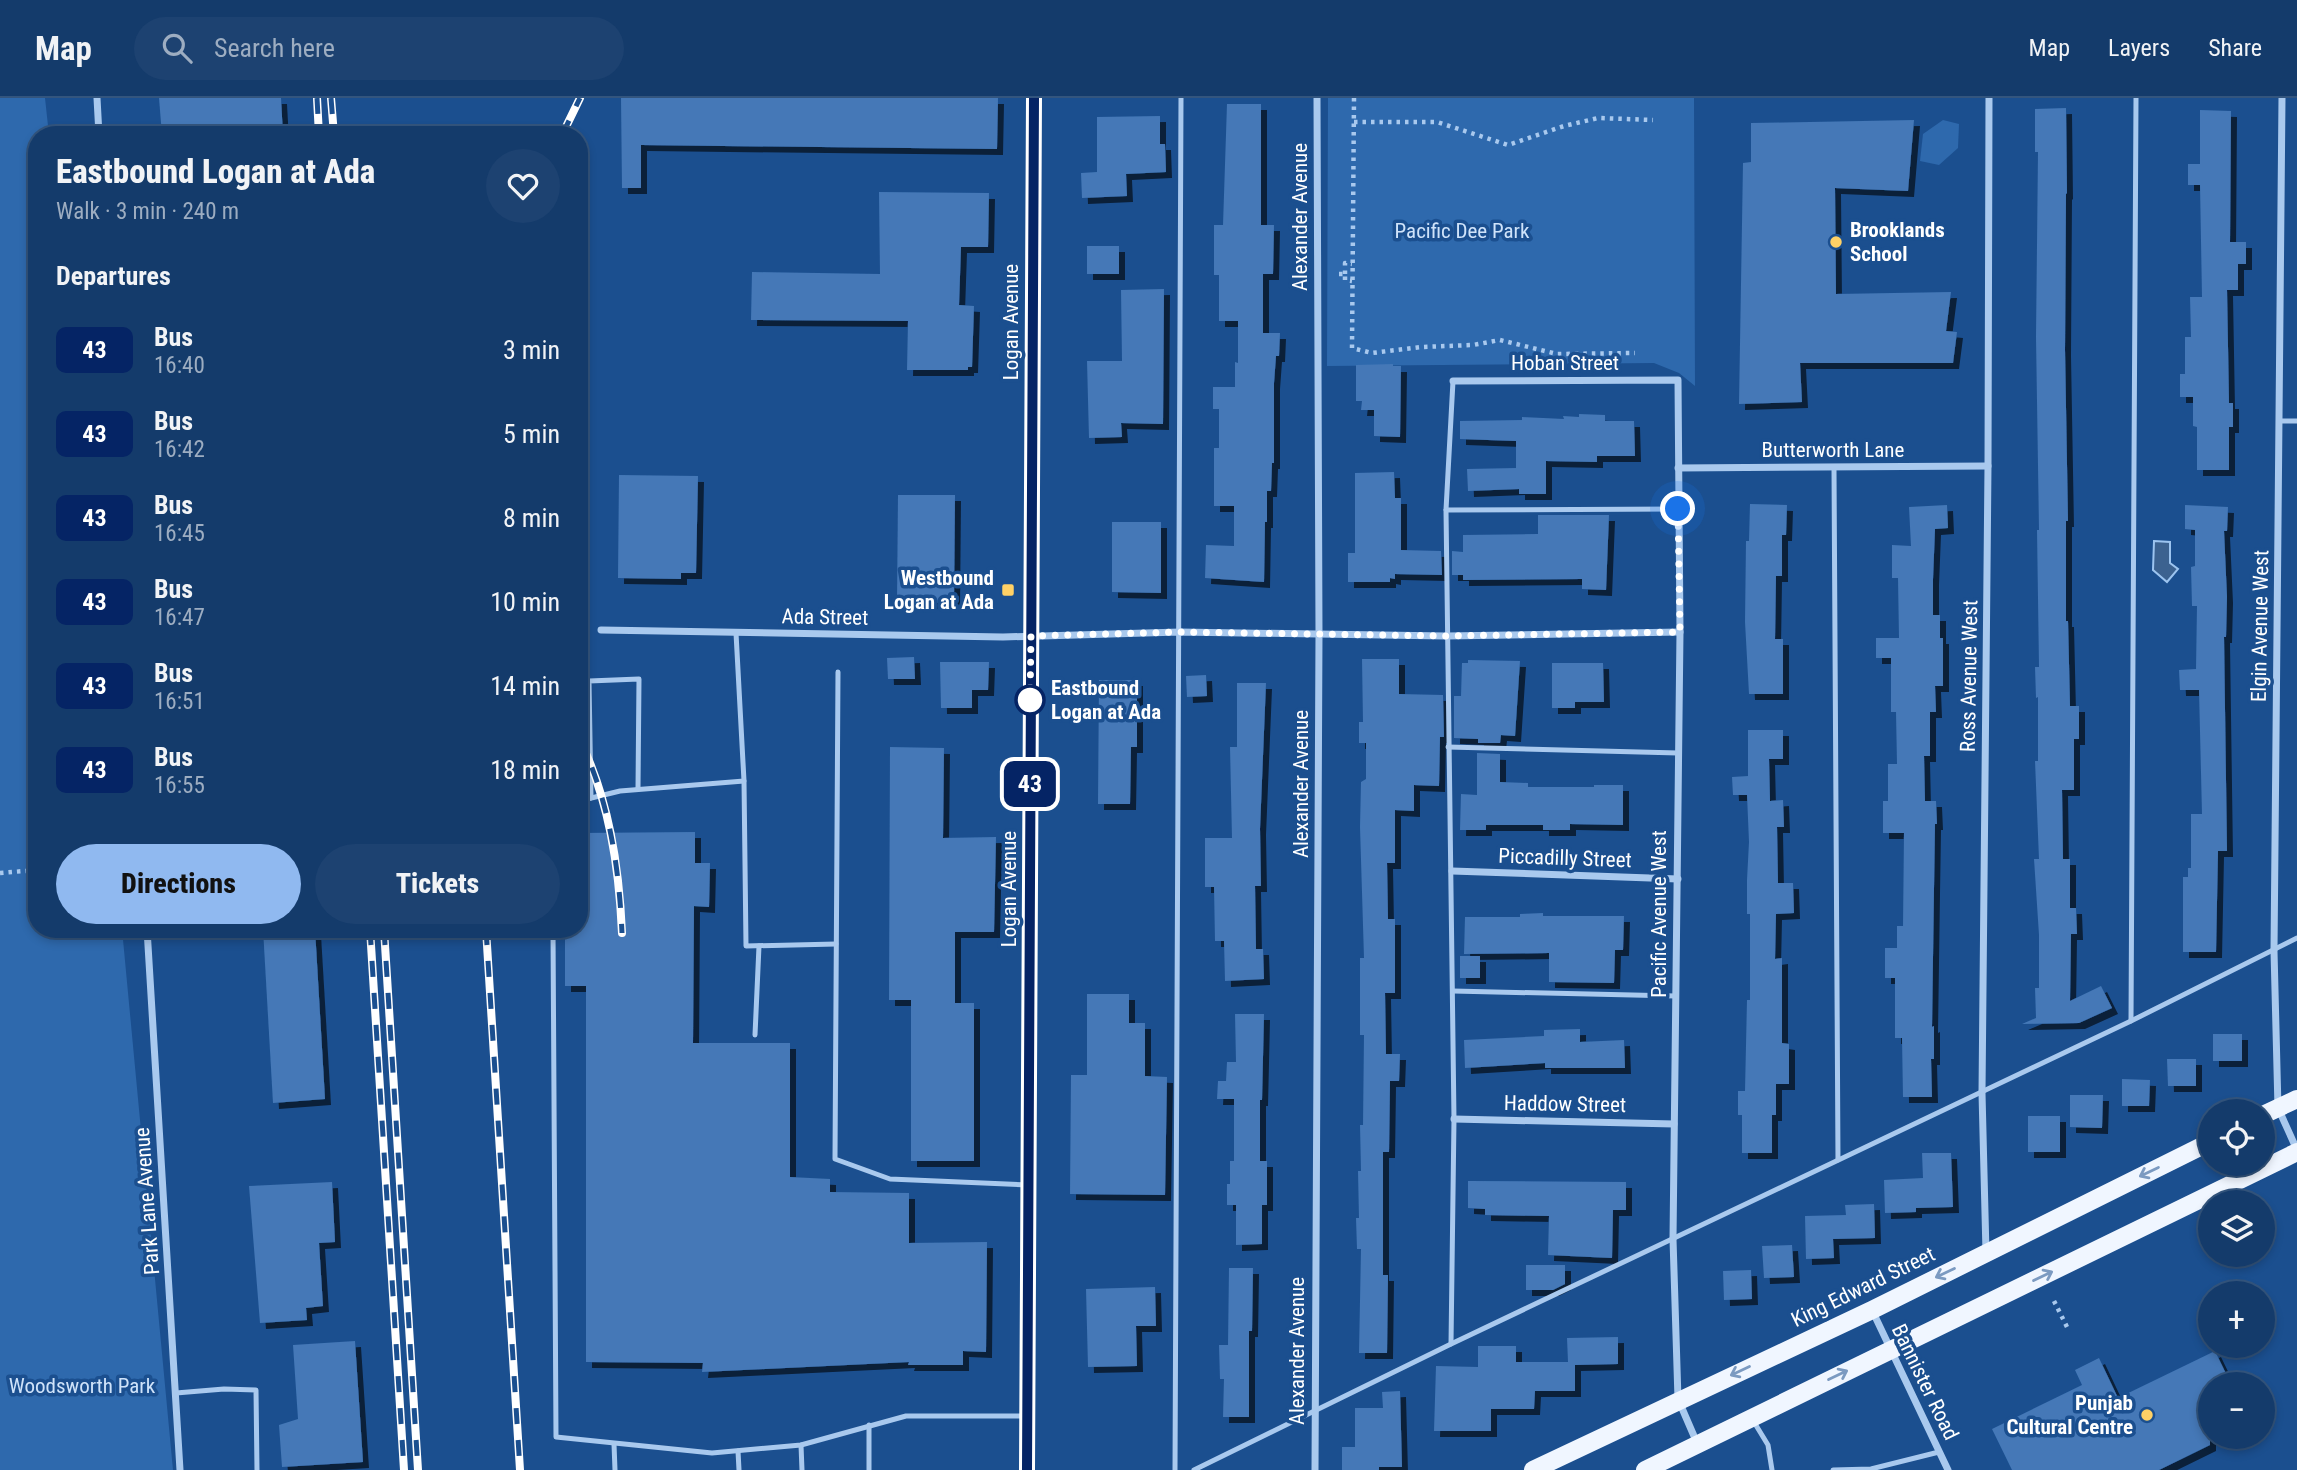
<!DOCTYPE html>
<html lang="en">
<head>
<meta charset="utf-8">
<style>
  body { margin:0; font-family:"Roboto Condensed",sans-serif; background:#1d4271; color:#f1f3f6; height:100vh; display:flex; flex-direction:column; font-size:26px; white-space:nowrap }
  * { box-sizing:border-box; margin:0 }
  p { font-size:23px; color:#9dadc1 }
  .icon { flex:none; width:38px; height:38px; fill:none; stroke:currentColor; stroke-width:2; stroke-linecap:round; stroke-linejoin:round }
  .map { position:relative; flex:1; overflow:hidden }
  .panel { position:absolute; left:28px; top:28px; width:560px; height:812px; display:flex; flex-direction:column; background:#143b6b; border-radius:28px; box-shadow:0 4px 10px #0003,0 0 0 2px #33557e }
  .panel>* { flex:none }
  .badge { padding:0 14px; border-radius:10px; font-size:24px; line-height:46px }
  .fabs { position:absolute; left:2198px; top:1001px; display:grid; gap:14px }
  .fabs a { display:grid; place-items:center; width:77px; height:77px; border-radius:50%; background:#143b6b; box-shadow:0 4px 10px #0003,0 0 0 2px #33557e; font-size:35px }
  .you { position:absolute; width:35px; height:35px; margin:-18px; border:5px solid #fff; border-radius:50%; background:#1a73e8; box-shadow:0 0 0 10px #1a73e833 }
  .map>.badge { position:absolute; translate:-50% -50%; box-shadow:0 0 0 4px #fff }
  h2 { padding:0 28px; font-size:26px; line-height:63px }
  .round { display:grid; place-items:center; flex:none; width:74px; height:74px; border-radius:37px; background:#1d4271 }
  .summary { display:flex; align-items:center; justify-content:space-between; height:119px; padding:0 28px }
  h1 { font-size:33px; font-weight:800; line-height:52px }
  .action { display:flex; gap:14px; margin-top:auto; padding:14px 28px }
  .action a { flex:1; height:80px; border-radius:42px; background:#90b9f0; color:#111; font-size:28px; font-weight:800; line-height:80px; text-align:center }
  .action a+a { background:#1d4271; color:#f1f3f6 }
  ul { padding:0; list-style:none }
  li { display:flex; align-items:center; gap:21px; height:84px; padding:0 28px }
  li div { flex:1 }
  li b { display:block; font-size:26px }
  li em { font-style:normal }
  li .badge { min-width:77px; font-weight:700; text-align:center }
  header { display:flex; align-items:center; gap:42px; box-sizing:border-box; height:98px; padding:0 35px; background:#143b6b; border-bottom:2px solid #33557e }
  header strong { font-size:33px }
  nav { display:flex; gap:38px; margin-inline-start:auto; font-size:24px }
  .search { width:490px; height:63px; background:#1d4271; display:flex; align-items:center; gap:18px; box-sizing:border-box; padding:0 24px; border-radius:38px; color:#9dadc1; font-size:26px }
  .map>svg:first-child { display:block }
  .green { fill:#2e69ad }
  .water { fill:#3c6290; stroke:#9cc4f0; stroke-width:2 }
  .building { fill:#4478b7; filter:url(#shadow) }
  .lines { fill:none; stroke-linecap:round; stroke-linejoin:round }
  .path { stroke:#a9c9ee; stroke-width:4.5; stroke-dasharray:3.5 5; stroke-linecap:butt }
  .service { stroke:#a9c9ee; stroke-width:5 }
  .minor { stroke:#a9c9ee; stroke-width:7 }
  .secondary { stroke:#d6e6fa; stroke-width:14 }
  .primary { stroke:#f0f6ff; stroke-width:18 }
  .rail-casing { stroke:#fff; stroke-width:8 }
  .rail { stroke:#1b4f8f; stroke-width:5; stroke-dasharray:16; stroke-linecap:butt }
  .oneway { stroke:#7b9ac1 }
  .line-casing { stroke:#fff; stroke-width:16 }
  .line { stroke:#052465; stroke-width:10 }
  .walk { stroke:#fff; stroke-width:7; stroke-dasharray:0 12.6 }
  .poi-dot { fill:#ffd166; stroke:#1b4f8f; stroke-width:2.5 }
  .stop-dot { fill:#fff; stroke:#052465; stroke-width:3.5 }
  .labels { text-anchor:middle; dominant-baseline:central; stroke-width:7; stroke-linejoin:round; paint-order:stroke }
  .street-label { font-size:21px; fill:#fff; stroke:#1b4f8f }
  .poi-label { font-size:21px; font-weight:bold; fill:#fff; stroke:#1b4f8f; text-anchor:end }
  .park-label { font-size:21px; fill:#cfe3fa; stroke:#1b4f8f }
  .stop-label { font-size:21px; font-weight:bold; fill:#fff; stroke:#1b4f8f; text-anchor:start }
</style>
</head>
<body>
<header>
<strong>Map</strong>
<div class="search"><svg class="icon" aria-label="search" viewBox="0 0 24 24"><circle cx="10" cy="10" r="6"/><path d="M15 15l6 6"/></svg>Search here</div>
<nav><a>Map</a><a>Layers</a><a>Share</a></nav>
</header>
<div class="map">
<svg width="2297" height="1372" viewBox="0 0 2297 1372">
  <defs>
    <filter id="shadow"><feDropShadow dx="6" dy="6" stdDeviation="0" flood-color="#0009"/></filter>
  </defs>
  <rect width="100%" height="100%" fill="#1b4f8f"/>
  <!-- green -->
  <g class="green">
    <polygon points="0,0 45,0 49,37 37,37 37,831 122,831 173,1372 0,1372"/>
    <polygon points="1328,0 1694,0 1695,288 1679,275 1654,265 1327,268"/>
    <polygon points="1943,22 1959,26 1958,50 1939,67 1920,63 1923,36"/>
  </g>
  <!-- water -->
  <polygon class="water" points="2154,443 2170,444 2170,465 2178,471 2167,484 2153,472"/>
  <!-- building -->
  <g class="building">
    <polygon points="159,0 281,0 283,37 162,37"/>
    <polygon points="621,0 998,0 997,51 641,47 641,90 622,90"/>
    <polygon points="1227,6 1261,6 1261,127 1274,127 1273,176 1263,176 1263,235 1280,235 1279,258 1276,258 1274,285 1274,365 1272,365 1271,393 1267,393 1267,424 1265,424 1264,484 1205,480 1206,447 1234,448 1234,408 1214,408 1214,350 1219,350 1219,311 1213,311 1213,289 1235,289 1235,264 1238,265 1238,223 1219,223 1219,177 1214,177 1214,127 1223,127"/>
    <polygon points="2066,10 2067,96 2066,95 2065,252 2068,423 2066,423 2066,523 2068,523 2070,608 2079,608 2079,641 2074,641 2074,692 2062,692 2063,761 2070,761 2070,810 2076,810 2077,836 2071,836 2070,903 2101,888 2112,910 2079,925 2022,926 2036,920 2035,890 2039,890 2039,837 2034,761 2039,761 2035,663 2038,663 2038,599 2036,600 2035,569 2039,569 2037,432 2039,432 2036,239 2038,54 2035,54 2035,11"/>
    <polygon points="2200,12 2231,13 2230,144 2246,144 2246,166 2238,166 2238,192 2227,192 2229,305 2233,305 2233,329 2229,329 2229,372 2197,372 2197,329 2193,328 2193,299 2180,299 2180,276 2185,276 2185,239 2191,239 2190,199 2202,199 2200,87 2188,87 2188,66 2200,66"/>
    <polygon points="1160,18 1160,46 1165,46 1166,74 1126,76 1127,98 1082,100 1081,75 1097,74 1097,19"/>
    <polygon points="1914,22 1908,93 1835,90 1836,196 1951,194 1946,233 1957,234 1953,265 1800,265 1802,304 1739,306 1743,65 1751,64 1751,25"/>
    <polygon points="879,94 989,95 988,149 961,149 959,207 974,208 972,269 968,269 968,272 907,272 908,223 751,222 752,174 880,176"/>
    <rect x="1087" y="148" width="32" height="28"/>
    <polygon points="1164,191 1163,326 1121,325 1122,339 1089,340 1087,263 1122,263 1121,192"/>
    <polygon points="1393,266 1393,268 1401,268 1400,339 1374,338 1374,312 1361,312 1362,303 1356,303 1356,267"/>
    <polygon points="1579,316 1605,317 1605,323 1634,323 1635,358 1597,358 1597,364 1546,363 1546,396 1519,396 1519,391 1468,393 1467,371 1516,370 1516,343 1460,341 1460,323 1522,322 1522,319 1564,321 1563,318 1579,319"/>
    <polygon points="1394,374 1395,400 1401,400 1401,452 1441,453 1442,477 1395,476 1395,481 1390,480 1390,484 1348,484 1348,455 1355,455 1355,375"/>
    <polygon points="619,377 698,378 696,475 681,475 681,481 618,480"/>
    <polygon points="898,397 955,397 954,505 897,504"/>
    <polygon points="1750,406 1787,407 1786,437 1782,437 1782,478 1776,478 1775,541 1783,541 1783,596 1749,596 1745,524 1746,443 1749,443"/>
    <polygon points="1947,407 1948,430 1935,431 1933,481 1933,517 1940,517 1940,540 1943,540 1943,588 1935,588 1936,614 1930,614 1930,658 1924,658 1925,703 1936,703 1937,726 1935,726 1934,790 1932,929 1934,928 1934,961 1931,961 1932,999 1903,999 1902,940 1895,940 1895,880 1885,880 1885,850 1897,850 1897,828 1903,828 1904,735 1883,735 1883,703 1888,703 1888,666 1897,666 1896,614 1891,614 1891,560 1876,560 1876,540 1899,540 1898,480 1892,480 1892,447 1911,448 1909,409"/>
    <polygon points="2185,407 2228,409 2227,433 2224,433 2227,499 2226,539 2224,539 2227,753 2218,753 2216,854 2183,854 2183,779 2188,779 2188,770 2191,770 2191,716 2202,716 2199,592 2180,592 2179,572 2196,571 2197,508 2192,508 2191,469 2195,468 2195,432 2185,431"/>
    <polygon points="1538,417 1609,417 1606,492 1582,491 1582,481 1463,482 1463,477 1452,477 1452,453 1463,454 1463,437 1538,436"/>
    <polygon points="1112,424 1161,424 1161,495 1112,494"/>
    <polygon points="914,559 915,581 888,581 887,560"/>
    <polygon points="1362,561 1399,561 1399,596 1443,597 1444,639 1440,639 1439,688 1414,687 1414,713 1395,712 1395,765 1387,765 1388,821 1395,821 1395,895 1385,895 1386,956 1400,956 1399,983 1390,983 1389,1054 1383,1054 1383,1177 1388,1177 1387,1255 1359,1255 1361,1151 1357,1151 1356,1120 1359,1120 1358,1073 1361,1073 1360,1027 1363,1027 1364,937 1360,937 1360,860 1364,860 1360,729 1361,684 1366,681 1366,645 1359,645 1359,624 1363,624"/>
    <polygon points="1468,562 1520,563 1515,638 1501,637 1500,645 1478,645 1478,641 1454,640 1454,598 1461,598 1462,565 1468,565"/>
    <polygon points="940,564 989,564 988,592 972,592 972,610 941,610"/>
    <polygon points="1552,565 1603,565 1604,604 1575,604 1575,610 1552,610"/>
    <polygon points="1206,577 1207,598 1187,599 1186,578"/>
    <polygon points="1099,582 1137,582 1137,649 1131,649 1130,706 1098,706"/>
    <polygon points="1237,585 1266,585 1260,731 1261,788 1255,788 1256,851 1263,851 1264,881 1225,883 1224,843 1215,843 1214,789 1205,789 1205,740 1232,740 1230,649 1237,649"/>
    <polygon points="1748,632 1783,632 1783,661 1769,661 1770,703 1783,702 1784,729 1777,729 1778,785 1793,785 1794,815 1776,816 1775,861 1782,860 1782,945 1789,946 1789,986 1776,986 1776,1017 1772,1017 1772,1055 1742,1055 1742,1017 1738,1017 1738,993 1745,993 1747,902 1750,902 1750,816 1747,816 1747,782 1749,744 1747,697 1733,697 1732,679 1748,678"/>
    <polygon points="890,649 944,650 943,740 996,739 994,834 955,834 955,905 974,905 974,1063 911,1063 911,902 889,902"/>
    <polygon points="1477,655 1500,656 1500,684 1528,685 1528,689 1594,689 1594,687 1623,687 1623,727 1570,726 1570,732 1543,732 1543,727 1486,727 1486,732 1460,732 1461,696 1477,697"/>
    <polygon points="695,734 695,765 710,765 709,809 694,808 693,945 790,945 790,1079 830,1081 830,1094 909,1095 909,1145 987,1144 986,1254 963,1253 963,1267 908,1267 909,1264 702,1274 703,1265 586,1264 586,888 565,888 565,831 579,831 579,735"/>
    <polygon points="1543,815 1543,818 1624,818 1623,852 1615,852 1614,885 1549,884 1549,855 1464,856 1465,819 1520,819 1520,816"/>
    <polygon points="263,831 315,831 325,1001 273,1005"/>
    <rect x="1460" y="858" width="20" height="22"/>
    <polygon points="1087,896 1129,896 1129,925 1145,925 1145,978 1167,979 1165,1097 1070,1096 1071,977 1087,977"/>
    <polygon points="1235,916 1264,916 1262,1002 1260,1002 1260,1063 1267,1063 1267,1107 1262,1107 1262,1146 1236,1147 1236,1107 1227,1107 1227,1086 1230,1086 1230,1063 1234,1063 1234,1001 1217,1001 1218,983 1226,983 1227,964 1236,964"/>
    <polygon points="1580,931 1580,944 1624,942 1625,970 1545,970 1545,965 1465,970 1464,942 1544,938 1544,932"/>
    <rect x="2213" y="936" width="29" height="27"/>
    <polygon points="2167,961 2196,961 2196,988 2168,988"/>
    <polygon points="2122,981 2150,982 2149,1008 2122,1008"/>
    <polygon points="2070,997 2103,997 2102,1030 2070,1029"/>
    <rect x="2028" y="1018" width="32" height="36"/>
    <polygon points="1922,1055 1951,1055 1953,1109 1916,1110 1916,1114 1885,1115 1884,1082 1923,1080"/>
    <polygon points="1468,1083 1626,1084 1626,1112 1613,1112 1612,1160 1548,1157 1549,1118 1485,1117 1485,1111 1468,1110"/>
    <polygon points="332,1084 335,1144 319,1145 323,1208 306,1210 307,1222 260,1225 249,1088"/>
    <polygon points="1874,1106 1875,1140 1833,1141 1834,1160 1806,1161 1805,1118 1846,1117 1845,1107"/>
    <polygon points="1792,1147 1794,1179 1764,1180 1762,1148"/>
    <polygon points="1526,1167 1565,1167 1565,1186 1553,1192 1526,1192"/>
    <polygon points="1229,1170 1253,1170 1252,1233 1249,1233 1249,1319 1223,1319 1224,1281 1220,1281 1219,1247 1228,1247"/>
    <polygon points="1751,1172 1752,1201 1724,1202 1723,1173"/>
    <polygon points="1155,1189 1156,1228 1136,1228 1137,1268 1088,1269 1086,1191"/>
    <polygon points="1618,1239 1618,1266 1575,1267 1575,1293 1535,1293 1534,1311 1491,1311 1491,1333 1434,1333 1436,1268 1478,1269 1478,1248 1516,1248 1516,1264 1568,1264 1567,1240"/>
    <polygon points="355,1243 363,1364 282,1369 279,1327 298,1321 293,1247"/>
    <polygon points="2215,1253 2231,1286 2210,1286 2210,1347 2159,1372 2012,1372 1992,1331 2082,1287 2075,1272 2099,1260 2118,1300"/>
    <polygon points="1400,1293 1402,1369 1379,1369 1379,1372 1342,1372 1342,1349 1355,1349 1355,1310 1383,1310 1382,1294"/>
  </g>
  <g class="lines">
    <!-- path -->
    <g class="path">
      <polyline points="1354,0 1352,250 1372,255 1421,249 1473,247 1500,242 1557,256 1635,255"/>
      <polyline points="1354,24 1437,24 1508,47 1564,28 1598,20 1653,22"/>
      <polyline points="1339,176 1345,176 1345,182 1352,183"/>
      <polyline points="1345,176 1345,165 1352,166"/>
      <polyline points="0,775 37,772"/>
      <polyline points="2054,1203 2068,1231"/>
    </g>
    <!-- service -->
    <g class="service">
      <polyline points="2280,323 2297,323"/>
      <polyline points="1834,371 1838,1062"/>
      <polyline points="1446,412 1678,411"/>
      <polyline points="838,574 835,1061 890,1081 1028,1087"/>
      <polyline points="1448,649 1678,655"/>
      <polyline points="744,683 746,848 836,846"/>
      <polyline points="591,700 589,583 639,581 638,691"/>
      <polyline points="579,703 620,693 744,683 736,535"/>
      <polyline points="553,831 556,1339 712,1355 801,1347 906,1318 1026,1318"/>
      <polyline points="1453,893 1676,898"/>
      <polyline points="2131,923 2136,0"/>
      <polyline points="755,937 759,848"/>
      <polyline points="1451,1246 1454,1021 1446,412 1453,283"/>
      <polyline points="176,1295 224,1291 256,1292 257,1372"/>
      <polyline points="1754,1324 1768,1347 1772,1372"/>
      <polyline points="614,1346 615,1372"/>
      <polyline points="801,1347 802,1372"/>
      <polyline points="738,1353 739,1372"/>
      <polyline points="869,1372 869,1327"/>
      <polyline points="1175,1372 1181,0"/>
      <polyline points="1194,1372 1451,1246 2131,923 2297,840"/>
      <polyline points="1833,1372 1871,1371 1939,1354"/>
    </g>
    <!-- minor -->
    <g class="minor">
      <polyline points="97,0 99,37"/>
      <polyline points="2282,0 2274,853 2278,1010 2297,1052"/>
      <polyline points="1453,283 1678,282 1680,534 1673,1141 1678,1301 1697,1345"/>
      <polyline points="1678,370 1988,368"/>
      <polyline points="601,532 1003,539 1180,534 1446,538 1680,534"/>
      <polyline points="1452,773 1678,781"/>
      <polyline points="147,831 180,1372"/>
      <polyline points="1454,1021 1674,1026"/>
      <polyline points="1986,1155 1982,995 1988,368 1989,0"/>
      <polyline points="1872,1212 1948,1372"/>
      <polyline points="1315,1372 1319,536 1317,0"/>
    </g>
    <!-- secondary -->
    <polyline class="secondary" points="1027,1372 1034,0"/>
    <!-- primary -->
    <g class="primary">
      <polyline points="2263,1017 2297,1001"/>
      <polyline points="1533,1372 1872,1212 2210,1044"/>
      <polyline points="1645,1372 2297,1054"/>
    </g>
    <defs>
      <g id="rail">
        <polyline points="317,0 319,37"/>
        <polyline points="331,0 334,37"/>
        <polyline points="562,37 580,0"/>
        <path d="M 579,640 C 609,701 619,768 622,835"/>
        <polyline points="370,831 404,1372"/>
        <polyline points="384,831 418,1372"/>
        <polyline points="486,831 520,1372"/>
      </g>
    </defs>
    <!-- rail casing -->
    <use href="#rail" class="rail-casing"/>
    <!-- rail -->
    <use href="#rail" class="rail"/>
  </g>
  <!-- one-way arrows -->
  <defs><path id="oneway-shaft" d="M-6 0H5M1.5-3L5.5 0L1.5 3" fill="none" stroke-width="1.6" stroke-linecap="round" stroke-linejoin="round" transform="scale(1.75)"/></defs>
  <g class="oneway">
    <use href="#oneway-shaft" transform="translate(2149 1074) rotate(154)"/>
    <use href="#oneway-shaft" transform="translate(1945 1175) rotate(154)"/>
    <use href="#oneway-shaft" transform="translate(2043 1178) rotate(-26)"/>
    <use href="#oneway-shaft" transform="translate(1740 1273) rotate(155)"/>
    <use href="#oneway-shaft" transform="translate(1838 1277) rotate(-26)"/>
  </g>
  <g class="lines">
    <defs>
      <polyline id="line" points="1027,1372 1034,0"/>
    </defs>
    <!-- line casing -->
    <use href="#line" class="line-casing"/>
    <!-- line -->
    <use href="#line" class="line"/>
    <!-- walk -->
    <polyline class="walk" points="1030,602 1031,538 1180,534 1446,538 1680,534 1678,411"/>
  </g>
  <!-- markers -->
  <g class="poi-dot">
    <circle cx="1836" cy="144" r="7"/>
    <rect x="1001" y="485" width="14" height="14" rx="3.5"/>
    <circle cx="2147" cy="1317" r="7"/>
  </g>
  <circle class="stop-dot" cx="1030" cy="602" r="14"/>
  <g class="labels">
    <!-- street labels -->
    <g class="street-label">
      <text transform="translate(1300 119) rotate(-90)">Alexander Avenue</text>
      <text transform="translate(1011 224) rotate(-90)">Logan Avenue</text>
      <text x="1565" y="265">Hoban Street</text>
      <text x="1833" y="352">Butterworth Lane</text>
      <text transform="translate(825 519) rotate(1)">Ada Street</text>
      <text transform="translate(2260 528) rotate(-89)">Elgin Avenue West</text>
      <text transform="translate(1969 578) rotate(-89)">Ross Avenue West</text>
      <text transform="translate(1301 686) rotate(-90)">Alexander Avenue</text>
      <text transform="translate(1565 760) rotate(2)">Piccadilly Street</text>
      <text transform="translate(1009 791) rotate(-90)">Logan Avenue</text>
      <text transform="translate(1659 816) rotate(-90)">Pacific Avenue West</text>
      <text transform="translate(1565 1006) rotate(1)">Haddow Street</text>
      <text transform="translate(147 1103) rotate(-94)">Park Lane Avenue</text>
      <text transform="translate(1863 1189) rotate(-26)">King Edward Street</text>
      <text transform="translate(1297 1253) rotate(-90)">Alexander Avenue</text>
      <text transform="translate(1925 1284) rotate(64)">Bannister Road</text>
    </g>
    <!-- poi labels -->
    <g class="poi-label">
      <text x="1850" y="132" text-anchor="start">Brooklands<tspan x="1850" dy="24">School</tspan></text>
      <text x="994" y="480">Westbound<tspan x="994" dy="24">Logan at Ada</tspan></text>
      <text x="2133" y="1305">Punjab<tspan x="2133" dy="24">Cultural Centre</tspan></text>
    </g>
    <!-- park labels -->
    <g class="park-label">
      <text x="1462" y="133">Pacific Dee Park</text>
      <text x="82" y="1288">Woodsworth Park</text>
    </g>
    <!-- stop labels -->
    <g class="stop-label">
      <text x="1051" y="590">Eastbound<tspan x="1051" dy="24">Logan at Ada</tspan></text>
    </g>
  </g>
</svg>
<div class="fabs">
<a><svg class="icon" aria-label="locate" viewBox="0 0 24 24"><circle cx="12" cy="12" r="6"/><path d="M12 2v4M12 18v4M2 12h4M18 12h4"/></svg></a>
<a><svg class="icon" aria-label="layers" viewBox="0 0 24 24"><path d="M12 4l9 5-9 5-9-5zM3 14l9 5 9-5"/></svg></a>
<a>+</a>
<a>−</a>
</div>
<div class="you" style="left:1678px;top:411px"></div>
<b class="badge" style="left:1030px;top:686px;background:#052465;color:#fff">43</b>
<section class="panel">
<div class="summary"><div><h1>Eastbound Logan at Ada</h1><p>Walk · 3 min · 240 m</p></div><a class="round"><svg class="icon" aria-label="heart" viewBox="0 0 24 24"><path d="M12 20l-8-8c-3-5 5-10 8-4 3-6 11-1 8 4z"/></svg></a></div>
<h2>Departures</h2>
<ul>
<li><span class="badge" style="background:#052465;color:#fff">43</span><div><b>Bus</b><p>16:40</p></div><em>3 min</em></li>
<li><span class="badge" style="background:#052465;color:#fff">43</span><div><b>Bus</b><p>16:42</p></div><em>5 min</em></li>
<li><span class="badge" style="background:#052465;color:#fff">43</span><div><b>Bus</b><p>16:45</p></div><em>8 min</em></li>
<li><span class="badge" style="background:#052465;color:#fff">43</span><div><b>Bus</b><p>16:47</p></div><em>10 min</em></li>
<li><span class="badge" style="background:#052465;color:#fff">43</span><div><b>Bus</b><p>16:51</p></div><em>14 min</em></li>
<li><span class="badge" style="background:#052465;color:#fff">43</span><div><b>Bus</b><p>16:55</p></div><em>18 min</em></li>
</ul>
<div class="action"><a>Directions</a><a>Tickets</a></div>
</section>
</div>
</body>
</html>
